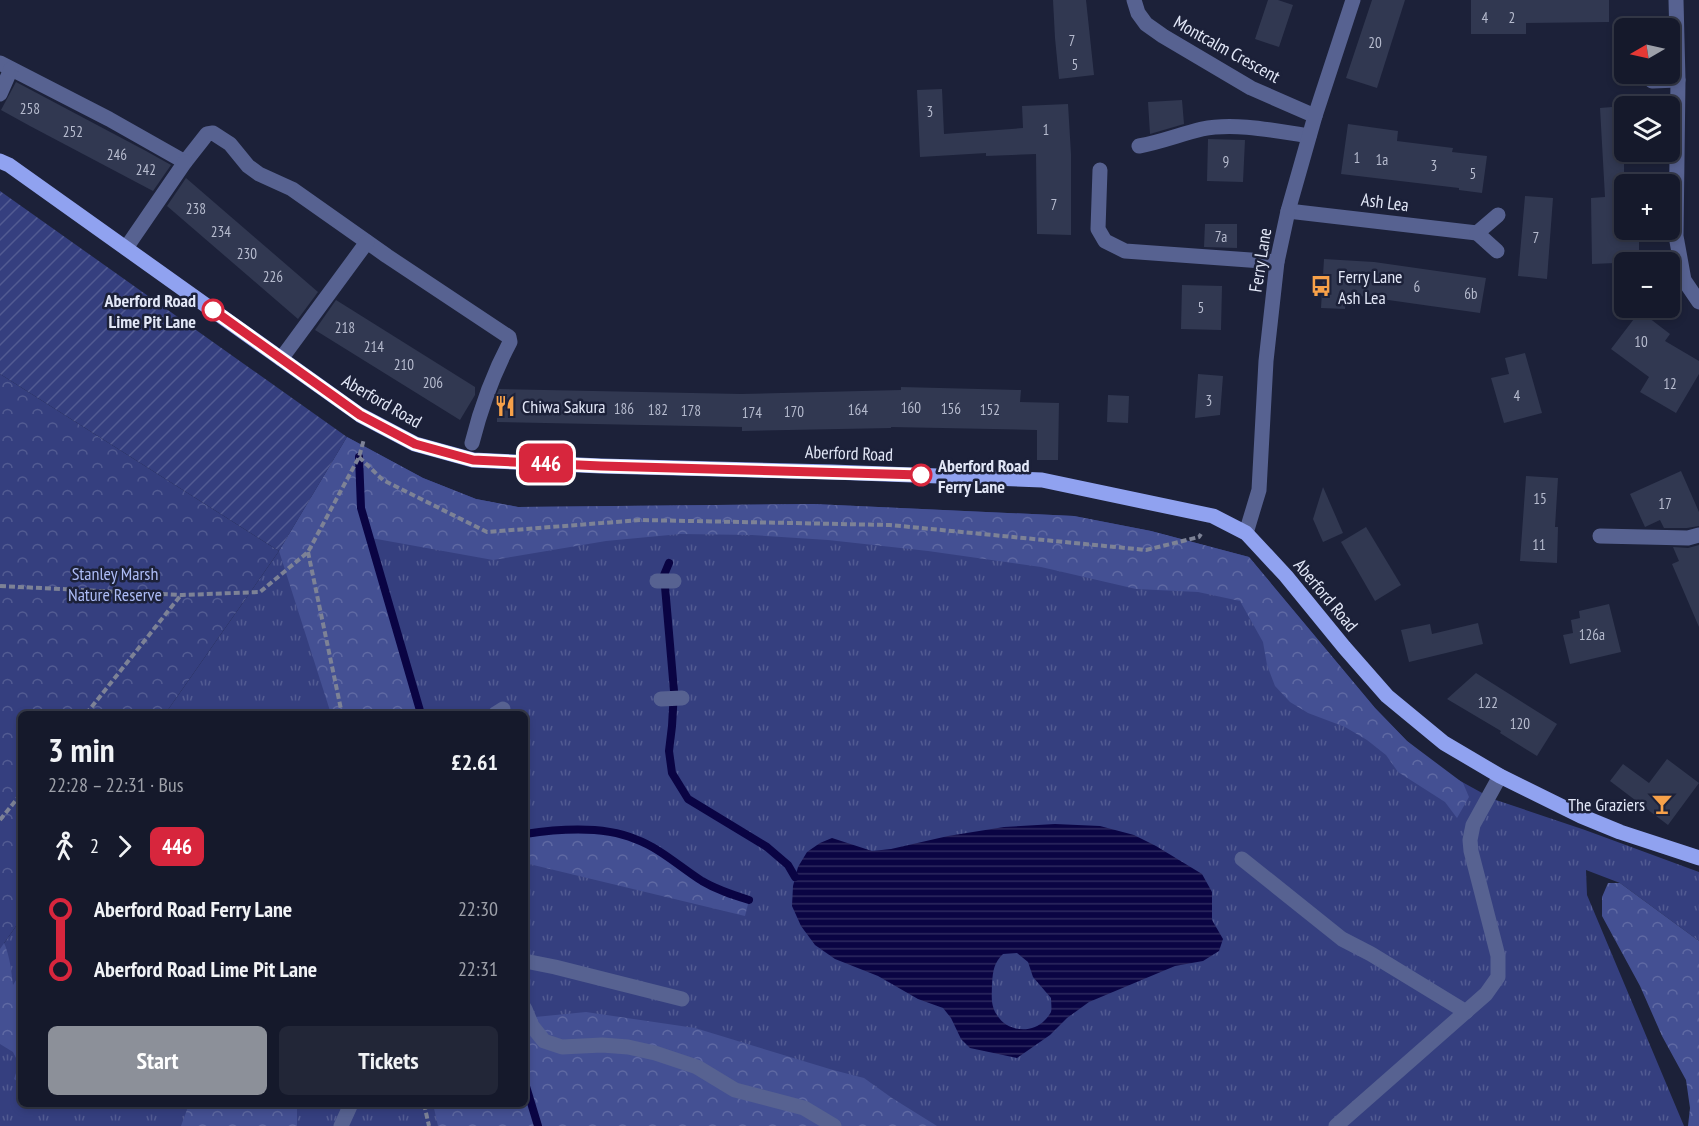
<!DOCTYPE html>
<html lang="en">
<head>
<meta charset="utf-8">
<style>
  body { margin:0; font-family:"PT Sans Narrow",sans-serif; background:#222637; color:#f1f3f6; height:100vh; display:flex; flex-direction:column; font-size:22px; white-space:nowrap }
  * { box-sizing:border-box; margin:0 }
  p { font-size:20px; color:#9da0a9 }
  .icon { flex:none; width:33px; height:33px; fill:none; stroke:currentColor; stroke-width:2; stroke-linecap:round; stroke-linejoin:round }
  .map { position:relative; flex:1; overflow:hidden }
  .side { position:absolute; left:18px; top:711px; width:510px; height:396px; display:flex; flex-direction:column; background:#15192b; border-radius:9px; box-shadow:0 3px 9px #0003,0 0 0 2px #343847 }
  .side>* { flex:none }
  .badge { padding:0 12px; border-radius:9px; font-size:21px; line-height:39px }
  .needle { width:39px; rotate:261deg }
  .controls { position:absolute; left:1614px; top:18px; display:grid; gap:12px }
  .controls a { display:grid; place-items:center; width:66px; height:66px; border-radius:9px; background:#15192b; box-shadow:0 3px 9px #0003,0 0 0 2px #343847; font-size:30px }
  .map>.badge { position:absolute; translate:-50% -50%; box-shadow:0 0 0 3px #fff }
  .legs { display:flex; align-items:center; gap:9px; height:66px; padding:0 30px; font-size:20px }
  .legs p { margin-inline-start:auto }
  .overview { display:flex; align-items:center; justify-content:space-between; height:102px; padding:0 30px }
  h1 { font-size:33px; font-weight:800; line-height:45px }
  .button { display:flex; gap:12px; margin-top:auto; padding:12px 30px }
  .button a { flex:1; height:69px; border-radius:9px; background:#8c9099; color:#fff; font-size:24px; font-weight:800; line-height:69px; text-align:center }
  .button a+a { background:#222637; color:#f1f3f6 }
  ul { padding:0 30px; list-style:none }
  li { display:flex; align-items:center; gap:21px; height:60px; font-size:22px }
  li i { display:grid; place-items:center; width:9px; height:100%; margin:0 8px; background:currentColor }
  li i::after { content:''; width:15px; height:15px; margin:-8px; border:4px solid; border-radius:50%; background:#15192b }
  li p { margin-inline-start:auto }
  li:first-child i { background:linear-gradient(#0000 50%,currentColor 0) }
  li:last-child i { background:linear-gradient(currentColor 50%,#0000 0) }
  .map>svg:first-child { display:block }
  .grass { fill:url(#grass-tufts) }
  .forest { fill:url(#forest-crowns) }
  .park { fill:url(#park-crowns) }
  .garden { fill:url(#garden-furrows) }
  .water { fill:url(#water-rules); fill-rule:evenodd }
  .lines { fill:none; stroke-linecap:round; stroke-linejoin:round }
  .stream { stroke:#0a0443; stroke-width:8 }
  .building { fill:#313851 }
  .path { stroke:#7d8296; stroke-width:4; stroke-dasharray:6 3; stroke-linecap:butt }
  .minor { stroke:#576291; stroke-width:15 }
  .major { stroke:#90a2f0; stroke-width:15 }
  .line-1-casing { stroke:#fff; stroke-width:14 }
  .line-1 { stroke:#d7263d; stroke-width:9 }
  .stop-1-dot { fill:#fff; stroke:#d7263d; stroke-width:3 }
  .labels { text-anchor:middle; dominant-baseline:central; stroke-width:5; stroke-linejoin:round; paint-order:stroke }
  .number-label { font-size:15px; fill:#b6bbce }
  .street-label { font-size:18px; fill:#e2e7f7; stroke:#1c2139 }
  .poi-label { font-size:18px; fill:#e2e7f7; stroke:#1c2139; text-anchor:start }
  .stop-label { font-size:18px; font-weight:bold; fill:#e2e7f7; stroke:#1c2139; text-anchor:end }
  .park-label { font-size:18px; fill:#adbcf6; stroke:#1c2139 }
</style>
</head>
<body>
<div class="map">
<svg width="1699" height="1126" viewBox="0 0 1699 1126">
  <defs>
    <pattern id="grass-tufts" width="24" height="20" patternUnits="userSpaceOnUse" patternTransform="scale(1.5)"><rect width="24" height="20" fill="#353f7f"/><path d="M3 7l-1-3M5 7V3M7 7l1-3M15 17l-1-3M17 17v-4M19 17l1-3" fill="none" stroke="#525b92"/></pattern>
    <pattern id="forest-crowns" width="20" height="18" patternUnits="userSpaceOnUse" patternTransform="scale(1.5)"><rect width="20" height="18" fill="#445093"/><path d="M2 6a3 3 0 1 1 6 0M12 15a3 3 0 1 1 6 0" fill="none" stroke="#5f69a3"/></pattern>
    <pattern id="park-crowns" width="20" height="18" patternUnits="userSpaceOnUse" patternTransform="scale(1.5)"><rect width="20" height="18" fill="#353f7f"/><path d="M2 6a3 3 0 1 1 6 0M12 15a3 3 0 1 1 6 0" fill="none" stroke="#525b92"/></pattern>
    <pattern id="garden-furrows" width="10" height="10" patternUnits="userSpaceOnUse" patternTransform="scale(1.5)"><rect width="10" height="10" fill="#353f7f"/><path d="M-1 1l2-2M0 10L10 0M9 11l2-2" fill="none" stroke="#525b92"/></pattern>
    <pattern id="water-rules" width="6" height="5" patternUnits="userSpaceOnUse" patternTransform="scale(1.5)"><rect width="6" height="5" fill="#0a0443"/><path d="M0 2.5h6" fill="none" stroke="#2d295f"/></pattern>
  </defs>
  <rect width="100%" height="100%" fill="#1c2139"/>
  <!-- grass -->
  <polygon class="grass" points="347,437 423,478 476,499 518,507 813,504 1074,516 1151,531 1249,557 1375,708 1407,741 1444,772 1493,799 1585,830 1699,872 1699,941 1620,883 1586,870 1587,895 1684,1126 0,1126 0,949 21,919 21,1104 525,1104 525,714 165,714 279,551"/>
  <!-- forest -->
  <g class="forest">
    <polygon points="347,437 423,478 476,499 518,507 813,504 1074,516 1151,531 1249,557 1375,708 1407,741 1463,783 1469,797 1457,818 1445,802 1398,772 1386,755 1367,740 1345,727 1308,713 1290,702 1275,686 1267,665 1263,642 1240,601 1198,592 1136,589 1041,567 928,551 828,540 752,535 680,534 606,541 493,560 371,538 421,714 331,714 279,551"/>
    <path d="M 575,831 C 595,831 616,831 635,838 C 659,848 680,867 702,881 C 717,890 733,895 749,900 L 745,916 L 525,863 L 525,834 L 542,832 Z"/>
    <polygon points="1608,883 1620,883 1699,941 1699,1126 1688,1126 1690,1108 1686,1080 1662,1036 1640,986 1602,916 1602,897"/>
    <path d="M 0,935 C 9,950 11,967 13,985 L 21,972 L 21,1084 L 14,1079 L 19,1064 L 13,1052 L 0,1044 Z"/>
    <polygon points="586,1012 695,1028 833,1070 864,1078 892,1098 937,1126 438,1126 433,1104 525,1104 525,1018"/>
    <polygon points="189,1104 297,1104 297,1126 181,1126"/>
  </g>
  <!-- park -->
  <polygon class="park" points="0,374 279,551 165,714 21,714 21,919 0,949"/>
  <!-- garden -->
  <polygon class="garden" points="0,191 347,437 279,551 0,374"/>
  <!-- water -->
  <path class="water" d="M 1055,824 L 1100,826 L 1134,835 L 1156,846 L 1202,874 L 1212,892 L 1212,920 L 1223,939 L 1219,951 L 1203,961 L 1175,966 L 1089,1002 L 1067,1018 L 1050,1035 L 1017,1058 L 970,1048 L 961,1039 L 951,1018 L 943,1008 L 918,999 L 878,976 L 835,959 L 815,945 L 801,926 L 792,906 L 793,886 L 798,867 L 807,852 L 820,843 L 832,838 L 872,851 L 891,849 L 948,836 L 1004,827 ZM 1017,953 L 1028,962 L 1033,977 L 1051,998 C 1051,1002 1052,1009 1051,1012 C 1050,1014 1047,1018 1045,1020 C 1032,1034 1007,1032 997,1015 C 990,1005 992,994 992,983 C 993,970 994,963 1003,954 Z"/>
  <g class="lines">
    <!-- stream -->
    <g class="stream">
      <polyline points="359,457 361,508 421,714"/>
      <polyline points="669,563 664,575 674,691 672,726 669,751 672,773 688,799 767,847 788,865 795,877"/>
      <path d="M 525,834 C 558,829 604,826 635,839 C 660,848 680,867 702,881 C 717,890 733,895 749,900"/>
      <polyline points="525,1083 538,1126"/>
    </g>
  </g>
  <!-- building -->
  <g class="building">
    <polygon points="1053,0 1086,0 1094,75 1059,79 1055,38"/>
    <polygon points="1268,0 1278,0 1293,5 1279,47 1255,39"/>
    <polygon points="1372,0 1405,0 1377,88 1346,78"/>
    <polygon points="1471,0 1609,0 1609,22 1526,23 1526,34 1471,34"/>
    <polygon points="16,82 146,151 171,165 153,191 30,126 1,110"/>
    <polygon points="942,89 944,134 1023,128 1022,106 1068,104 1071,154 1071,235 1037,234 1036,154 986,156 986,153 920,157 917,90"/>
    <polygon points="1182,100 1184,124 1150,134 1148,102"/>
    <polygon points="1624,106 1624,230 1639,230 1639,262 1592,264 1591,198 1605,197 1600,108"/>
    <polygon points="1348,124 1398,131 1397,141 1453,148 1452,152 1487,156 1482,193 1459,190 1459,188 1341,174"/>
    <polygon points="1208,139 1245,140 1243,182 1207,181"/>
    <polygon points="186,178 318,292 298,319 167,206"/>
    <polygon points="1525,196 1553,198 1547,279 1518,276"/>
    <polygon points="1205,224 1237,224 1237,248 1204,247"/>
    <polygon points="1324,259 1374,262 1486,278 1480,313 1346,294 1345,309 1321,308"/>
    <polygon points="1182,285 1222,286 1221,330 1181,329"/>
    <polygon points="336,300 475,387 475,395 460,420 315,330"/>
    <polygon points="1640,311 1670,334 1665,341 1699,361 1699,374 1676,413 1640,392 1649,377 1611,349"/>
    <polygon points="1525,353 1542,413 1504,423 1491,378 1509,374 1505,358"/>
    <polygon points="1198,374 1223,376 1220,415 1195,418"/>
    <polygon points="901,387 1021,390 1020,402 1059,403 1058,460 1037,460 1037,430 891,427 891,428 742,431 742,427 497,422 497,394 499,389 741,394 901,390"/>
    <polygon points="1108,395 1129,396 1128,423 1107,422"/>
    <polygon points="1681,471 1699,512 1699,526 1687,528 1664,528 1660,520 1645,527 1630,494"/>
    <polygon points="1526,476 1558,478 1555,527 1558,527 1557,563 1520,561"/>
    <polygon points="1323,487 1343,533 1323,542 1313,519"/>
    <polygon points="1366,527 1401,585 1375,601 1341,542"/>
    <polygon points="1699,545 1699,627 1672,564 1679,561 1673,547 1688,548"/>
    <polygon points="1609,604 1621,652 1570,664 1563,635 1573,633 1571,620 1580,618 1579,611"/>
    <polygon points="1478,623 1483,644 1409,662 1401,630 1430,624 1432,634"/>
    <polygon points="1476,673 1557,724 1537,756 1500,733 1501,731 1447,699"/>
    <polygon points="1667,759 1699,783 1668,825 1610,781 1623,764 1649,783"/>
  </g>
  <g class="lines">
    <!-- path -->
    <g class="path">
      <polyline points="359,457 383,480 487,532 641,520 890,525 1146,550 1199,537 1201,534"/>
      <polyline points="308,552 342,714"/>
      <polyline points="0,586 182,595 260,592 308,552 359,457 364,439"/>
      <polyline points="86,714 181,595"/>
      <polyline points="0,820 21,794"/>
      <polyline points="424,1104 429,1126"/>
    </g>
    <!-- minor -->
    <g class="minor">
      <polyline points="1134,0 1138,13 1146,24 1163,36 1251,88 1315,116"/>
      <polyline points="1676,0 1678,80 1676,236 1684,280 1699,302"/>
      <path d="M 0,63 L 109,119 L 185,162 L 207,134 L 213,133 L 230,144 L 248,166 L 259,174 L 292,189 L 387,256 L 509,337 L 510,342 C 492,376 481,407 472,443"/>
      <polyline points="1652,81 1678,80"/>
      <polyline points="0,94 11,69"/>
      <path d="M 1139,146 C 1161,142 1181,134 1202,129 C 1235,122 1276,131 1309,136"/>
      <polyline points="1100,170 1098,229 1105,241 1125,251 1277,262"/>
      <polyline points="1288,211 1477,233"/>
      <polyline points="126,248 185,162"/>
      <polyline points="1497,251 1477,233 1498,215"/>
      <polyline points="281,359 367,242"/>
      <polyline points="1246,533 1259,490 1266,361 1277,262 1288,211 1315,116 1353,0"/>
      <polyline points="1600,536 1688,538 1699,535"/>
      <polyline points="657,581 674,581"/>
      <polyline points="661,699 682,698"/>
      <polyline points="495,714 503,709"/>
      <polyline points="1242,859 1342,939 1371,954 1466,1012"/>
      <polyline points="525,961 555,967 682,999"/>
      <polyline points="525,1009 532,1026 544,1041 562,1047 602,1045 628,1047 655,1053 697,1067 735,1090 804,1108 834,1126"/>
      <polyline points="341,1126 351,1104"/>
      <polyline points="1336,1126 1486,994 1498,977 1498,956 1471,851 1470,840 1473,825 1500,776"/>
    </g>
    <!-- major -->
    <polyline class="major" points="0,161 9,165 360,415 415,444 473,460 601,466 832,472 1042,480 1213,516 1246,533 1286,576 1344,647 1387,696 1444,743 1500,776 1581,816 1620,832 1699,858"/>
  </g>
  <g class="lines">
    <defs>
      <polyline id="line-1" points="213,310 360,415 415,444 473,460 601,466 921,475"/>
    </defs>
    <!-- line-1 casing -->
    <use href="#line-1" class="line-1-casing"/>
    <!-- line-1 -->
    <use href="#line-1" class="line-1"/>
  </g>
  <!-- icons -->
  <defs>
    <symbol id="bus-bare" viewBox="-9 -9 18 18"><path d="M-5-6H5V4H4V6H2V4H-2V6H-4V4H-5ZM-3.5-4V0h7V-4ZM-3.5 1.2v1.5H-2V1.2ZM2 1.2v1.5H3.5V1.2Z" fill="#f7a149" stroke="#1c2139" stroke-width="2.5" paint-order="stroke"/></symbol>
    <symbol id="restaurant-bare" viewBox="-9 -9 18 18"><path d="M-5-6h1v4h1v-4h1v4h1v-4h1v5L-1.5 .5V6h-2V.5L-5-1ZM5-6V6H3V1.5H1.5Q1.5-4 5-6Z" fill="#f7a149" stroke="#1c2139" stroke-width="2.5" paint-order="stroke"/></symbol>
    <symbol id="bar-bare" viewBox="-9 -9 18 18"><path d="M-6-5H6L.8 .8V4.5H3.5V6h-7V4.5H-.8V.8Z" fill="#f7a149" stroke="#1c2139" stroke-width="2.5" paint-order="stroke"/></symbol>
  </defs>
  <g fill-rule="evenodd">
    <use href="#bus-bare" x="1306" y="271" width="30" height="30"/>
    <use href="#restaurant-bare" x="490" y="391" width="30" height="30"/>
    <use href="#bar-bare" x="1647" y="789" width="30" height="30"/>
  </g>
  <!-- markers -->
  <g class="stop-1-dot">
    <circle cx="213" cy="310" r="10"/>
    <circle cx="921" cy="475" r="10"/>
  </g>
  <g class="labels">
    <!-- number labels -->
    <g class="number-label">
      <text x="1485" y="17">4</text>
      <text x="1512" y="17">2</text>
      <text x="1072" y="40">7</text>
      <text x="1375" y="42">20</text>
      <text x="1075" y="64">5</text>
      <text x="30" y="108">258</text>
      <text x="930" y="111">3</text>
      <text x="1046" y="129">1</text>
      <text x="73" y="131">252</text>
      <text x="117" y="154">246</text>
      <text x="1357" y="157">1</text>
      <text x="1382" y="159">1a</text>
      <text x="1226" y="161">9</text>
      <text x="1434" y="165">3</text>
      <text x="146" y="169">242</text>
      <text x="1473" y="173">5</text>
      <text x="1054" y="204">7</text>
      <text x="196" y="208">238</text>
      <text x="221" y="231">234</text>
      <text x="1221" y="236">7a</text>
      <text x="1536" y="237">7</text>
      <text x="247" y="253">230</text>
      <text x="273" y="276">226</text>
      <text x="1417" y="286">6</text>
      <text x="1471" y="293">6b</text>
      <text x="1201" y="307">5</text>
      <text x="345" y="327">218</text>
      <text x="1641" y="341">10</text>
      <text x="374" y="346">214</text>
      <text x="404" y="364">210</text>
      <text x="433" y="382">206</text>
      <text x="1670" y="383">12</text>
      <text x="1517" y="395">4</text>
      <text x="1209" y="400">3</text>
      <text x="911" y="407">160</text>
      <text x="624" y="408">186</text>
      <text x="951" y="408">156</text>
      <text x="658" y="409">182</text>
      <text x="858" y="409">164</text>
      <text x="990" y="409">152</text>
      <text x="691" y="410">178</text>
      <text x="794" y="411">170</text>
      <text x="752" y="412">174</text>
      <text x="1540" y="498">15</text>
      <text x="1665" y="503">17</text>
      <text x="1539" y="544">11</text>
      <text x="1592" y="634">126a</text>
      <text x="1488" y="702">122</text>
      <text x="1520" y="723">120</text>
    </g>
    <!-- street labels -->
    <g class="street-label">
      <text transform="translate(1227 49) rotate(29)">Montcalm Crescent</text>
      <text transform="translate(1385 202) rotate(7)">Ash Lea</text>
      <text transform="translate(1260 260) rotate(-81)">Ferry Lane</text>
      <text transform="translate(382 401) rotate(30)">Aberford Road</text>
      <text transform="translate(849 453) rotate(2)">Aberford Road</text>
      <text transform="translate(1326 595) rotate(50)">Aberford Road</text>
    </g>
    <!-- poi labels -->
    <g class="poi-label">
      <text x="1338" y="276">Ferry Lane<tspan x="1338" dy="21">Ash Lea</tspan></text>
      <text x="522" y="406">Chiwa Sakura</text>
      <text x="1645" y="804" text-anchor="end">The Graziers</text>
    </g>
    <!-- stop labels -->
    <g class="stop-label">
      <text x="196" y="300">Aberford Road<tspan x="196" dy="21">Lime Pit Lane</tspan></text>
      <text x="938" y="465" text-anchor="start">Aberford Road<tspan x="938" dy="21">Ferry Lane</tspan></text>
    </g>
    <!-- park labels -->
    <g class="park-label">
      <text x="115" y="573">Stanley Marsh<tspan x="115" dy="21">Nature Reserve</tspan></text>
    </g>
  </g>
</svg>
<div class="controls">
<a><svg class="needle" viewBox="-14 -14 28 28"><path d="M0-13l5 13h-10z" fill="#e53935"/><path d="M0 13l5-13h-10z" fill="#9da0a9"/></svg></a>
<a><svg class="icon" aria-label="layers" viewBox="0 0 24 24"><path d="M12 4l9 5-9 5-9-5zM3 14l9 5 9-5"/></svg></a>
<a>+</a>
<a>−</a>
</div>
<b class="badge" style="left:546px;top:463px;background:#d7263d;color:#fff">446</b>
<section class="side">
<div class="overview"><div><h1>3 min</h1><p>22:28 – 22:31 · Bus</p></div><b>£2.61</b></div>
<div class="legs"><svg class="icon" aria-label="walk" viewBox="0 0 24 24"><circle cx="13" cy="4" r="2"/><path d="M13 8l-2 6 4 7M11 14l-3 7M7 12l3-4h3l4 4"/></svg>2<svg class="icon" aria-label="forward" viewBox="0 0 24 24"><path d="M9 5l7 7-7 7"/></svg><b class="badge" style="background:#d7263d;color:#fff">446</b></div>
<ul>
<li><i style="color:#d7263d"></i><b>Aberford Road Ferry Lane</b><p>22:30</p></li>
<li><i style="color:#d7263d"></i><b>Aberford Road Lime Pit Lane</b><p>22:31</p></li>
</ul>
<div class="button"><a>Start</a><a>Tickets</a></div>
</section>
</div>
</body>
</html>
